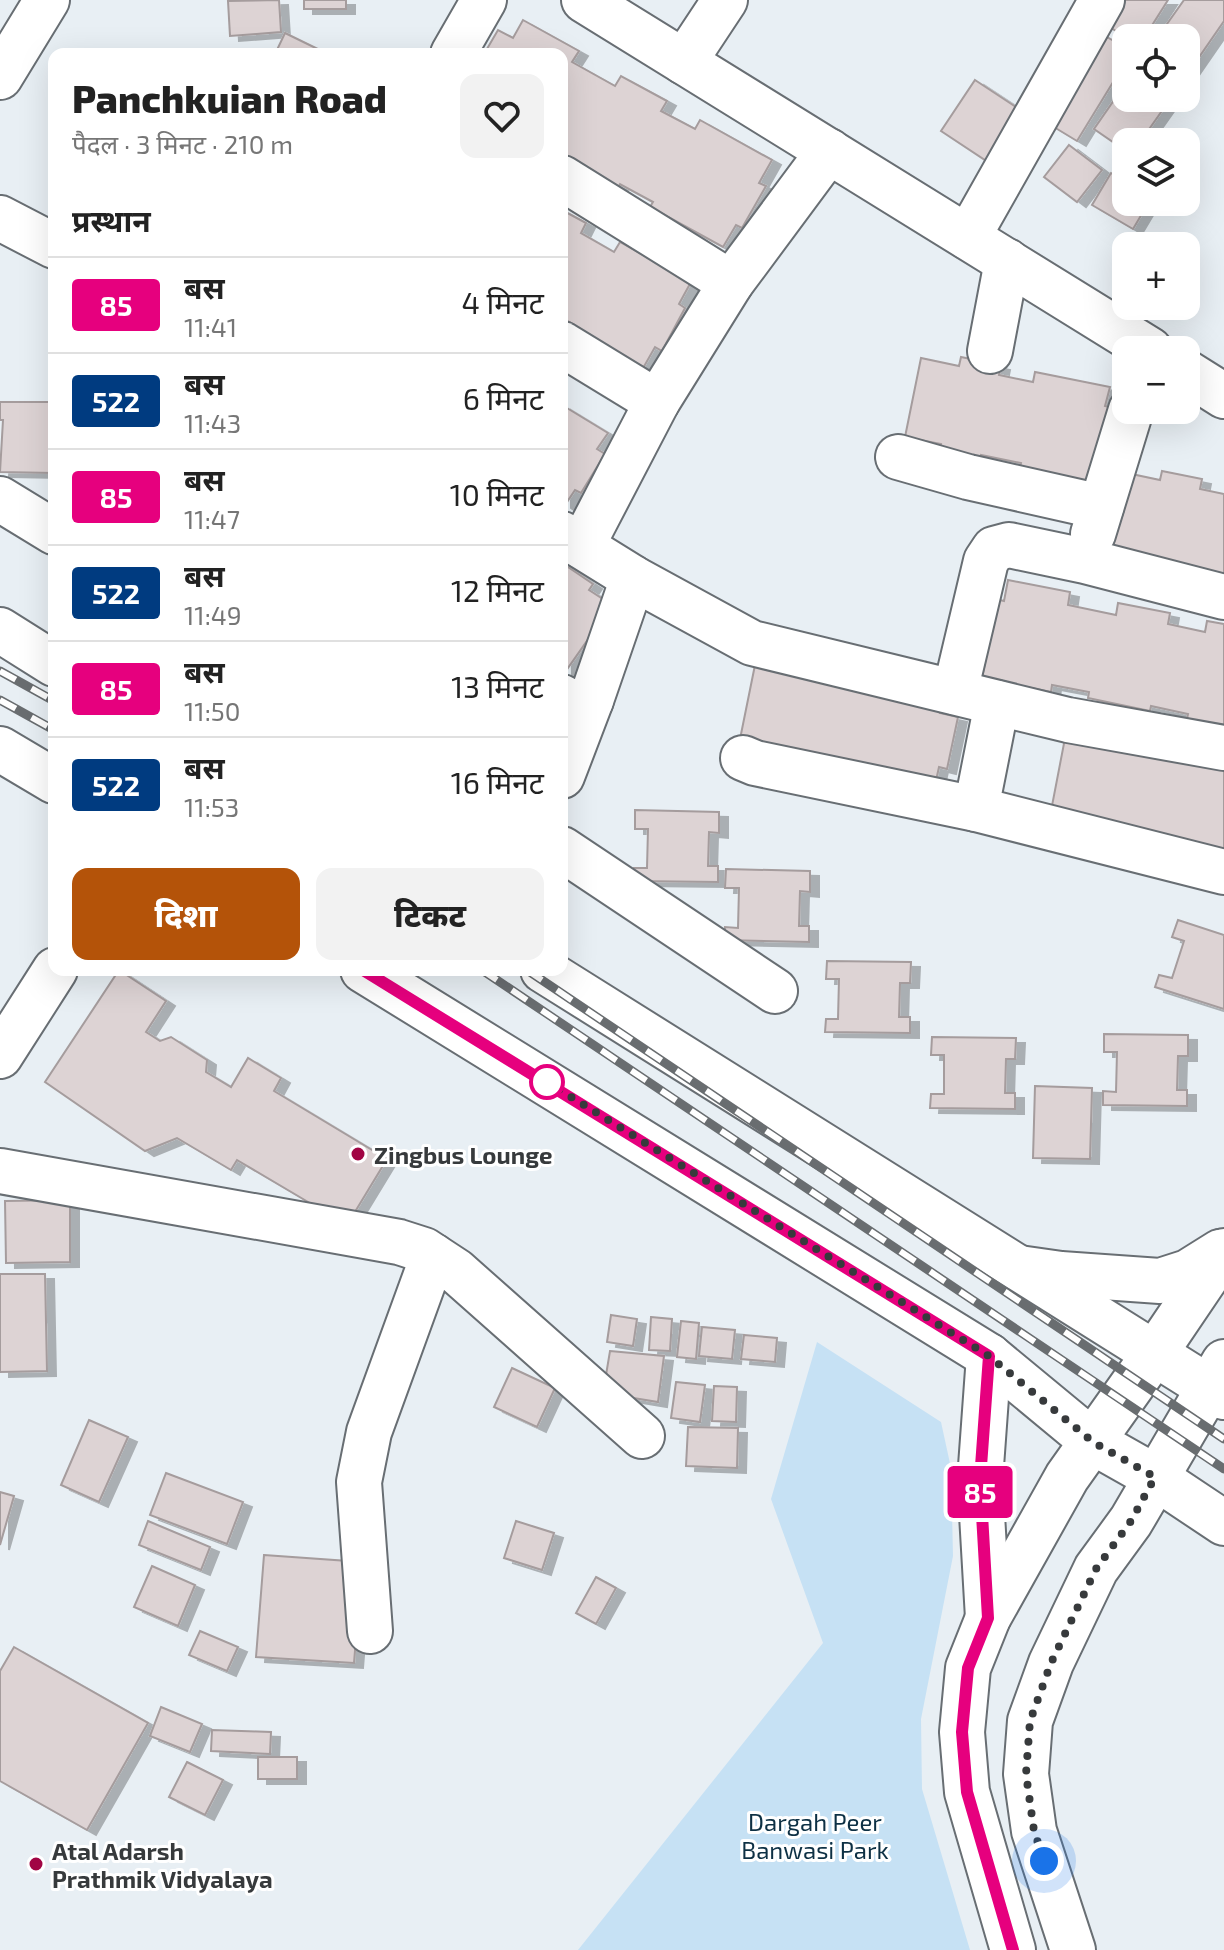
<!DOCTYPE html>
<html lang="hi">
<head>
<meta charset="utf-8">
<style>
  body { margin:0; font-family:"Exo 2","Noto Sans Devanagari",sans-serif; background:#f2f2f2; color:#222; height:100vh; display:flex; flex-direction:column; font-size:30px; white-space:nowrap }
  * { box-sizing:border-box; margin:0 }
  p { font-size:26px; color:#767676 }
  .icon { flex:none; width:44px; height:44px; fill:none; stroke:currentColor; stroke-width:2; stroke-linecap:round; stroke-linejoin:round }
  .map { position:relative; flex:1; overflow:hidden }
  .sheet { position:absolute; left:48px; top:48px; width:520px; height:928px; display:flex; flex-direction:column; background:#fff; border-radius:16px; box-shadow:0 8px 32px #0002 }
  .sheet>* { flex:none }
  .badge { padding:0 16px; border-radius:6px; font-size:28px; line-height:52px }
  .tools { position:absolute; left:1112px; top:24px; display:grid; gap:16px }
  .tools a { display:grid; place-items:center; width:88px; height:88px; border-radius:16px; background:#fff; box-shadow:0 8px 32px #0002; font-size:40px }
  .you { position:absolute; width:40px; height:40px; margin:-20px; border:6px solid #fff; border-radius:50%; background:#1a73e8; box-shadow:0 0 0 12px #1a73e833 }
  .map>.badge { position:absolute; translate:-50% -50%; box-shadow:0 0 0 4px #fff }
  h2 { padding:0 24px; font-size:30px; line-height:72px }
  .round { display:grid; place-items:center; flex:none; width:84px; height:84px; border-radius:16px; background:#f2f2f2 }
  .head { display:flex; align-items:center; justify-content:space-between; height:136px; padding:0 24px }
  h1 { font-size:38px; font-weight:800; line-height:60px }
  .action { display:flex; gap:16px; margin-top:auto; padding:16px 24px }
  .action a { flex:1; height:92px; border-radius:16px; background:#b45309; color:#fff; font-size:32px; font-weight:800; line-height:92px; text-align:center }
  .action a+a { background:#f2f2f2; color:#222 }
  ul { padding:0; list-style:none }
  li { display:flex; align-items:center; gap:24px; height:96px; padding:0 24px; border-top:2px solid #e0e0e0 }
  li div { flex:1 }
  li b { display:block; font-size:30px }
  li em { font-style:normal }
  li .badge { min-width:88px; font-weight:700; text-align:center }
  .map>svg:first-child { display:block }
  .green { fill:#c6e1f4 }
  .building { fill:#ddd3d4; stroke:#a59c9d; stroke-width:2; filter:url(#shadow) }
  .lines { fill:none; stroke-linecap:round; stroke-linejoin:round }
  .minor-casing { stroke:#686e73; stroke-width:48 }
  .major-casing { stroke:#686e73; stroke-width:48 }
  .minor { stroke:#fff; stroke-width:44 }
  .major { stroke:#fff; stroke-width:44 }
  .rail-casing { stroke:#696d70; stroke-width:9 }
  .rail { stroke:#fff; stroke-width:6; stroke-dasharray:18; stroke-linecap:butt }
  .line-casing { stroke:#fff; stroke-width:18 }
  .line { stroke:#e6007e; stroke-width:12 }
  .walk { stroke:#373a3c; stroke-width:8; stroke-dasharray:0 14.4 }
  .stop-dot { fill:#fff; stroke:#e6007e; stroke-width:4 }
  .poi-dot { fill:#a10544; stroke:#fff; stroke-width:3 }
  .labels { text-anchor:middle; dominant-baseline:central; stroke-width:6; stroke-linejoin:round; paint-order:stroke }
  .poi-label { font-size:24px; font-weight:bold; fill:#373a3c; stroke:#fff; text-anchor:start }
  .park-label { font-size:24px; fill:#0d3044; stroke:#fff }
</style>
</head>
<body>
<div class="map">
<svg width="1224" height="1950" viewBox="0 0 1224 1950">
  <defs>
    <filter id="shadow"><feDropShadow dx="9" dy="5" stdDeviation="0" flood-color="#0004"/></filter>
  </defs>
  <rect width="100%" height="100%" fill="#e8eff4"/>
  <!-- green -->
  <polygon class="green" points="817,1342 941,1422 951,1468 953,1556 921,1719 922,1789 970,1950 578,1950 823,1643 771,1499"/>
  <!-- building -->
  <g class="building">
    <polygon points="279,0 281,32 230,36 228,1"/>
    <rect x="304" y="0" width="42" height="9"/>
    <polygon points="1124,0 1168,0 1144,38 1127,38 1108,26"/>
    <polygon points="1184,0 1224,0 1224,21 1186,76 1186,38 1157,38"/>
    <polygon points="523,20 579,51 572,62 615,86 621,76 667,101 661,111 695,129 700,120 772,160 759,183 766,186 742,228 736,225 723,247 650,207 653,202 620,184 618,188 562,157 565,151 562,150 562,54 484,54 498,30 513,38"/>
    <polygon points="1098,32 1126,48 1126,61 1077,141 1044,121"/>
    <polygon points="285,33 328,54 275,54"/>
    <polygon points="975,80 1025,113 991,164 941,131"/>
    <polygon points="1126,83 1126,98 1171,98 1140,142 1126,142 1126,151 1094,129"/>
    <polygon points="1069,145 1102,170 1077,202 1044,177"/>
    <polygon points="1111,173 1126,182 1126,202 1149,202 1133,229 1092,205"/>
    <polygon points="562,210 586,223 581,233 614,252 620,242 691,282 679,304 685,308 662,351 655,347 642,370 569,329 573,324 562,318"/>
    <polygon points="961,357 1001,365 999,375 1033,382 1035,372 1110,387 1105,406 1123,410 1099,488 1019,472 1021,463 981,455 979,464 939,456 941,444 905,437 921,358 959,366"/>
    <polygon points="0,402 54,402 54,473 0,472 3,420 0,420"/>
    <polygon points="562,405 608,433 597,449 605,454 581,493 575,490 565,505 562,503"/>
    <polygon points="1162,471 1202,479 1200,489 1224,494 1224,587 1106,551 1122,472 1160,480"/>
    <polygon points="562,563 593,584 589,590 612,605 563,675"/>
    <polygon points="1008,580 1070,592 1068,605 1116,615 1118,603 1170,613 1168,624 1205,632 1207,621 1224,624 1224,727 1187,719 1188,714 1151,706 1150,711 1088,698 1089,692 1052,685 1051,692 982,678 987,653 987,597 1004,601"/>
    <polygon points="755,665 944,693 940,713 958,717 947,769 939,767 933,794 739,744"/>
    <polygon points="1066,733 1224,755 1224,858 1051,811"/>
    <polygon points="635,810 719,812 719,833 709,832 708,866 718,866 718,882 634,881 634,868 647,868 648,829 635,829"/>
    <polygon points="726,869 810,871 810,892 800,891 799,926 809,926 809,942 725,940 725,927 738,928 739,888 725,888"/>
    <polygon points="1178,920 1224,935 1224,1009 1155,987 1159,975 1172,978 1184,941 1172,937"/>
    <polygon points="827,961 911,962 910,983 900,983 899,1017 910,1017 910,1033 825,1032 826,1019 838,1019 839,979 826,979"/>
    <polygon points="119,970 166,1001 146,1032 160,1041 171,1037 207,1060 206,1072 231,1087 248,1058 281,1078 274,1091 387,1159 347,1225 237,1160 231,1170 177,1138 145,1151 45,1082"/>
    <polygon points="1104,1034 1188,1035 1188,1056 1178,1056 1177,1090 1187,1090 1187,1106 1103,1105 1103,1091 1116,1092 1117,1052 1104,1052"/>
    <polygon points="932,1037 1016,1038 1015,1059 1006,1059 1005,1093 1015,1093 1015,1109 930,1108 931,1094 944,1094 944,1055 931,1055"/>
    <polygon points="1035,1086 1092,1088 1090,1159 1033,1158"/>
    <polygon points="70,1200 70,1262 6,1263 5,1201"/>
    <polygon points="0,1274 45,1274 47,1371 0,1372"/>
    <polygon points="611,1315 637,1319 633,1346 607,1342"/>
    <polygon points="651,1317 672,1319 670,1351 649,1350"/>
    <polygon points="681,1321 699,1323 696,1359 677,1357"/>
    <polygon points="702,1327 735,1330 732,1359 699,1356"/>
    <polygon points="744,1335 777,1338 775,1362 741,1359"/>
    <polygon points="610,1351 664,1356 658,1402 603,1393"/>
    <polygon points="512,1368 555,1388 537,1427 494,1407"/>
    <polygon points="676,1382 705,1385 700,1422 671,1418"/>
    <polygon points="714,1386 737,1387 736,1422 712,1421"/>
    <polygon points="89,1420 128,1437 99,1502 61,1485"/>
    <polygon points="688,1427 738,1428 737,1468 686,1466"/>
    <polygon points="166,1473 243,1502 227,1544 150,1515"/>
    <polygon points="0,1492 14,1496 0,1545"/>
    <polygon points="148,1521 210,1547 201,1570 139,1545"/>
    <polygon points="516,1521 554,1533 542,1570 504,1558"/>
    <polygon points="264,1555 362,1562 354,1663 256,1657"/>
    <polygon points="152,1566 195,1585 178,1626 134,1607"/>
    <polygon points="596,1577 616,1588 596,1624 576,1613"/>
    <polygon points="200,1631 238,1647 227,1671 189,1655"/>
    <polygon points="14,1647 148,1723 87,1830 0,1781 0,1671"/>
    <polygon points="161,1707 202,1724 190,1752 150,1736"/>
    <polygon points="212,1730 271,1732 270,1754 211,1751"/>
    <rect x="258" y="1757" width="39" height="22"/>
    <polygon points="187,1762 223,1780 205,1815 169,1797"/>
  </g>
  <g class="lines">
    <defs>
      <g id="minor">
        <polyline points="584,0 1150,350"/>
        <polyline points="453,54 484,0"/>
        <polyline points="684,62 725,0"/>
        <polyline points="0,77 47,0"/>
        <polyline points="562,178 731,283"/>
        <polyline points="0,218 54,246"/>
        <polyline points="968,237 1102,0"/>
        <polyline points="562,344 657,402"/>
        <polyline points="990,351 1007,261"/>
        <polyline points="1186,372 1224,396"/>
        <polyline points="898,457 968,477 1101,507"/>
        <polyline points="0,499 54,532"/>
        <polyline points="562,534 633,578 752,643 1068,720 1224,748"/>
        <polyline points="1093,534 1131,410"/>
        <polyline points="582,546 657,402 731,283 829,151"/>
        <polyline points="955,692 986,561 994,549 1009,545 1085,561 1224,597"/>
        <path d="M 562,697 C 572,703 580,707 591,700 L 633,578"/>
        <polyline points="997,703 976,809 1224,872"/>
        <polyline points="743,758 755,763 976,809"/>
        <polyline points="562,776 591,700"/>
        <polyline points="562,849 775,991"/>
        <polyline points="0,1056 55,970"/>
        <polyline points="0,1171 399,1242 424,1250 456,1271 642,1436"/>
        <polyline points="1019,1268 1061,1274 1160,1281 1188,1272 1220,1252"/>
        <polyline points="370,1631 359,1482 369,1432 433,1256"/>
        <polyline points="1013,1950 967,1792 962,1732 968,1668 988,1618 1067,1477 1155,1353 1224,1251"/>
        <polyline points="1073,1950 1034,1831 1026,1774 1030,1721 1051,1663 1096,1569 1131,1521 1224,1362"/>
      </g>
      <g id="major">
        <polyline points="0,630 54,664"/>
        <polyline points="0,749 54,781"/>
        <polyline points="363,970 989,1356 1093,1442 1155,1477 1224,1523"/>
        <polyline points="543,970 1224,1397"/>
        <polyline points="988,1618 980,1480 989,1356"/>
      </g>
    </defs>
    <!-- minor casing -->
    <use href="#minor" class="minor-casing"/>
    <!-- major casing -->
    <use href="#major" class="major-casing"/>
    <!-- minor -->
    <use href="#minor" class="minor"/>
    <!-- major -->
    <use href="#major" class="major"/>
    <defs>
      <g id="rail">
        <polyline points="0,671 54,701"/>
        <polyline points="0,700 54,730"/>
        <polyline points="482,970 1224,1469"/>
        <polyline points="527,970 1224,1439"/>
      </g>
    </defs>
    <!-- rail casing -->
    <use href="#rail" class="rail-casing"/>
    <!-- rail -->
    <use href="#rail" class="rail"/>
  </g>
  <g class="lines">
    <defs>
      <polyline id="line" points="363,970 989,1356 980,1480 988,1618 968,1668 962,1732 967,1792 1013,1950"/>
    </defs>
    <!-- line casing -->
    <use href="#line" class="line-casing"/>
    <!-- line -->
    <use href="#line" class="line"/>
    <!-- walk -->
    <polyline class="walk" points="547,1082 989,1356 1093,1442 1155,1477 1131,1521 1096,1569 1051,1663 1030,1721 1026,1774 1034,1831 1044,1861"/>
  </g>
  <!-- markers -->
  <circle class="stop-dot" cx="547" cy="1082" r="16"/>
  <g class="poi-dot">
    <circle cx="358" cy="1154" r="8"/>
    <circle cx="36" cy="1864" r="8"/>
  </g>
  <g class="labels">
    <!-- poi labels -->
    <g class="poi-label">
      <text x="374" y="1154">Zingbus Lounge</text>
      <text x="52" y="1850">Atal Adarsh<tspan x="52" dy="28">Prathmik Vidyalaya</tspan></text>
    </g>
    <!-- park labels -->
    <g class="park-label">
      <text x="815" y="1821">Dargah Peer<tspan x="815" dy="28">Banwasi Park</tspan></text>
    </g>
  </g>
</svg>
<div class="tools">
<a><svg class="icon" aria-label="locate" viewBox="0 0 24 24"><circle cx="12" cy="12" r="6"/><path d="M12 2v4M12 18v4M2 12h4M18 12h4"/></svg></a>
<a><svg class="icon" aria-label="layers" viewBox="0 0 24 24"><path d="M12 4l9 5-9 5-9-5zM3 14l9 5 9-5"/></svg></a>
<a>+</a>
<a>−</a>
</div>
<div class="you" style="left:1044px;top:1861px"></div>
<b class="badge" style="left:980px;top:1492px;background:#e6007e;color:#fff">85</b>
<section class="sheet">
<div class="head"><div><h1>Panchkuian Road</h1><p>पैदल · 3 मिनट · 210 m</p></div><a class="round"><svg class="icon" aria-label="heart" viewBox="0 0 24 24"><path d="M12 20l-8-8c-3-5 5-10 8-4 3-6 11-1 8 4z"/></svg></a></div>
<h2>प्रस्थान</h2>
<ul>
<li><span class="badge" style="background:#e6007e;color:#fff">85</span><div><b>बस</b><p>11:41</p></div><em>4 मिनट</em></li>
<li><span class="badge" style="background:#003b80;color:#fff">522</span><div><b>बस</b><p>11:43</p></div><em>6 मिनट</em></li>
<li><span class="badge" style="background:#e6007e;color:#fff">85</span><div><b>बस</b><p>11:47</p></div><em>10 मिनट</em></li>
<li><span class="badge" style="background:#003b80;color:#fff">522</span><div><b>बस</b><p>11:49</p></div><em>12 मिनट</em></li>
<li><span class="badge" style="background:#e6007e;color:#fff">85</span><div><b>बस</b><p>11:50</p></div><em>13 मिनट</em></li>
<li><span class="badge" style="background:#003b80;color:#fff">522</span><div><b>बस</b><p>11:53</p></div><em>16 मिनट</em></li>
</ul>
<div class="action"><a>दिशा</a><a>टिकट</a></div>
</section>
</div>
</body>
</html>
